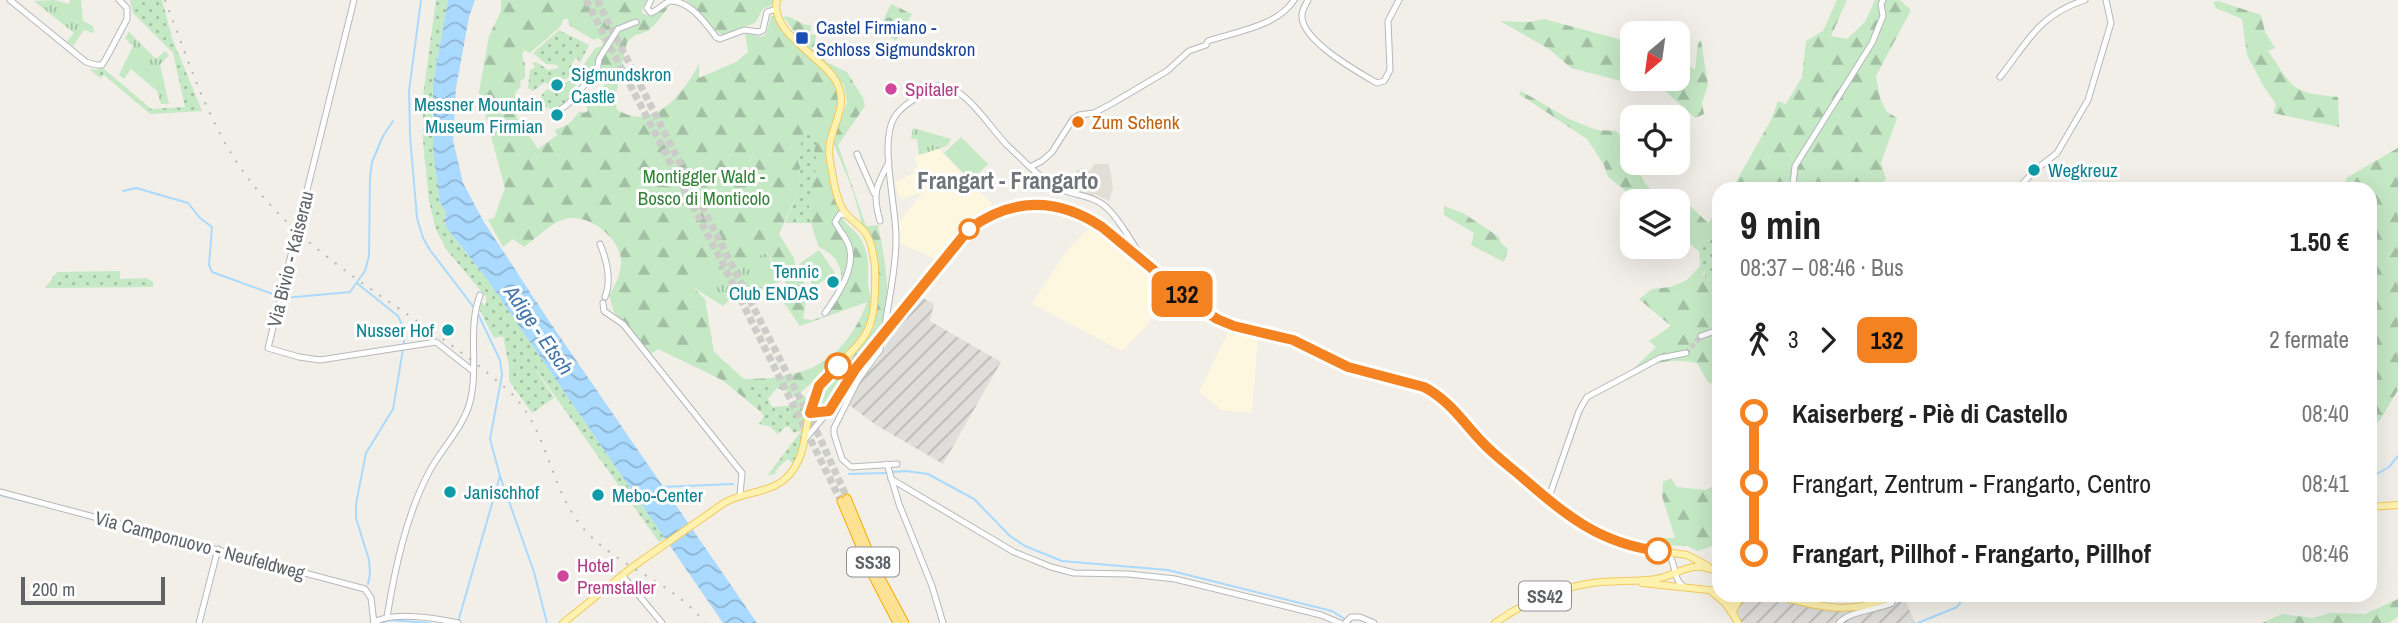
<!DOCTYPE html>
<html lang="it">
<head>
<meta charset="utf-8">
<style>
  body { margin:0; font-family:"Archivo Narrow",sans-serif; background:#f6f6f6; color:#222; height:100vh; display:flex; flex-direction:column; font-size:26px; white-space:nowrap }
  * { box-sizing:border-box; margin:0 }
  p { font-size:23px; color:#767676 }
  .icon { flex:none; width:38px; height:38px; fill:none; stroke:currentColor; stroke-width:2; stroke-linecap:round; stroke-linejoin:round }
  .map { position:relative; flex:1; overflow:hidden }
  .side { position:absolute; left:1712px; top:182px; width:665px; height:420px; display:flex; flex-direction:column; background:#fff; border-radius:21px; box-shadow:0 7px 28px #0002 }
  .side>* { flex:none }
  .badge { padding:0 14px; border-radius:10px; font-size:24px; line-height:46px }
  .needle { width:46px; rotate:209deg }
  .fabs { position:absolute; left:1620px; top:21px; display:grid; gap:14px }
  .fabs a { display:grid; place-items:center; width:70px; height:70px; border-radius:14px; background:#fff; box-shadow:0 7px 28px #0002; font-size:35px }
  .scale { position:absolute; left:21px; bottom:18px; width:144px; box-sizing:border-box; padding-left:7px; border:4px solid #5f6368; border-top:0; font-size:19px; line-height:24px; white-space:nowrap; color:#5f6368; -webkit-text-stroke:5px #fff; paint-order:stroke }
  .map>.badge { position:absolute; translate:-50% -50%; box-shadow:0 0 0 4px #fff }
  .legs { display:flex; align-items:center; gap:10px; height:77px; padding:0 28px; font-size:23px }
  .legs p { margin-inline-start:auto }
  .head { display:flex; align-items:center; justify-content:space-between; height:119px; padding:0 28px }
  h1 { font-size:38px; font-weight:700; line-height:52px }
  ul { padding:0 28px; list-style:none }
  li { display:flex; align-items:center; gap:24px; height:70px; font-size:26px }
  li i { display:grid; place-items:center; width:10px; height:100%; margin:0 9px; background:currentColor }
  li i::after { content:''; width:18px; height:18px; margin:-9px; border:5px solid; border-radius:50%; background:#fff }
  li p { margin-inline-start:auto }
  li:first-child i { background:linear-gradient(#0000 50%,currentColor 0) }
  li:last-child i { background:linear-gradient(currentColor 50%,#0000 0) }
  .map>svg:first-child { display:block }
  .commercial { fill:#fef7e0 }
  .industrial { fill:url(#industrial-furrows) }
  .education { fill:#e1ded6 }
  .grass { fill:url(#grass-dots) }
  .forest { fill:url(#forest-firs); fill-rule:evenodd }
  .cemetery { fill:url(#cemetery-stones) }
  .park { fill:url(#park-tufts) }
  .pitch { fill:#c5e8c5 }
  .water { fill:url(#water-waves) }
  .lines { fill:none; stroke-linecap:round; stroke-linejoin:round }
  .stream { stroke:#aadaff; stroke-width:2 }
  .minor-tunnel { stroke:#ccccc8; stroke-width:5; stroke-dasharray:5 2.5; stroke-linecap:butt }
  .highway-tunnel { stroke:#ccccc8; stroke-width:7; stroke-dasharray:7 3.5; stroke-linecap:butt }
  .minor-casing { stroke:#b5b8bc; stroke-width:7 }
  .major-casing { stroke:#f2c960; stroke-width:8 }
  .highway-casing { stroke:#f9ab00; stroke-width:9 }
  .minor { stroke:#fff; stroke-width:5 }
  .major { stroke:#fff2af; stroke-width:6 }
  .highway { stroke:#fde293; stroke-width:7 }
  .rail { stroke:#b6b7b8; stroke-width:2; stroke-dasharray:2 9; stroke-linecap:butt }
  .line-1-casing { stroke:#fff; stroke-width:16 }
  .line-1 { stroke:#f58220; stroke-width:10 }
  .transit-dot { fill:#1a4fb4; stroke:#fff; stroke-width:2.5 }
  .culture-dot { fill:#0f9aa8; stroke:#fff; stroke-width:2.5 }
  .hotel-dot { fill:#d1479c; stroke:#fff; stroke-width:2.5 }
  .food-dot { fill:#e8710a; stroke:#fff; stroke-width:2.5 }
  .stop-1-dot { fill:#fff; stroke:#f58220; stroke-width:3.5 }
  .labels { text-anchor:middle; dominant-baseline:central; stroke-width:6; stroke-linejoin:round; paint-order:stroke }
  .shield { fill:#fff; stroke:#8f9295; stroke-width:2 }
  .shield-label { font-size:18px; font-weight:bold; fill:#5f6368 }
  .transit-label { font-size:19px; fill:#164399; stroke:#fff; text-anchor:start }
  .culture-label { font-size:19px; fill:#0d838f; stroke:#fff; text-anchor:start }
  .hotel-label { font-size:19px; fill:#b23c85; stroke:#fff; text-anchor:start }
  .food-label { font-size:19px; fill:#c56008; stroke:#fff; text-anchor:start }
  .park-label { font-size:19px; fill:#348238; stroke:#fff }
  .street-label { font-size:19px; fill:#5f6368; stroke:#fff }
  .water-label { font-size:21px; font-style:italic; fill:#4174aa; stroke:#fff }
  .quarter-label { font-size:23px; font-weight:bold; fill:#70757a; stroke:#fff }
</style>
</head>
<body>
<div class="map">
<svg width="2398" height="623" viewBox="0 0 2398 623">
  <defs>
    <pattern id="industrial-furrows" width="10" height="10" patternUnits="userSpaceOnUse" patternTransform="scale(1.75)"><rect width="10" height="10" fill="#e0deda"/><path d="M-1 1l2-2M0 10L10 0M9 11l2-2" fill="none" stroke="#b9b8b5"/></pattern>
    <pattern id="grass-dots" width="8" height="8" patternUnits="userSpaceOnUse" patternTransform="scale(1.75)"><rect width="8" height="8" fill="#c5e8c5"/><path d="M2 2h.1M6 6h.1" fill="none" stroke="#a3c0a4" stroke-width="1.8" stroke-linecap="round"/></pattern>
    <pattern id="forest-firs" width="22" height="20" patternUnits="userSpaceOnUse" patternTransform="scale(1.75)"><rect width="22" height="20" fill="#c5e8c5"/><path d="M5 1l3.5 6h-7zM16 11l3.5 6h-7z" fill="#a3c0a4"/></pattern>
    <pattern id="cemetery-stones" width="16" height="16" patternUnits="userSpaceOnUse" patternTransform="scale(1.75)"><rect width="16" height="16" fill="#c5e8c5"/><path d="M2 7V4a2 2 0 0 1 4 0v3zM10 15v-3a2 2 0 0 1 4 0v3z" fill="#a3c0a4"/></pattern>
    <pattern id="park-tufts" width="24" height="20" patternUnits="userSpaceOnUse" patternTransform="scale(1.75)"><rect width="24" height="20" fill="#c5e8c5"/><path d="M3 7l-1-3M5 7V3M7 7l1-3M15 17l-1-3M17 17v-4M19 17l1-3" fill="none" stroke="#a3c0a4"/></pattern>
    <pattern id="water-waves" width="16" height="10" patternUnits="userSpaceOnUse" patternTransform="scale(1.75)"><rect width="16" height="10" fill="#aadaff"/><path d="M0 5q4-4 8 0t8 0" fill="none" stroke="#8eb4d2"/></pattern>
  </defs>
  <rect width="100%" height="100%" fill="#f1efe8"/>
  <!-- commercial -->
  <g class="commercial">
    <polygon points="937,148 997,209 984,213 964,226 938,260 899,243 899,222 922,193 900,199 895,183 914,173 913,169 918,167 914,157"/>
    <polygon points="1091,226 1171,291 1145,328 1122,351 1032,304 1066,252"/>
    <polygon points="1229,330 1258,337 1252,413 1222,410 1199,392"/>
  </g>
  <!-- industrial -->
  <g class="industrial">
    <polygon points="921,297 934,304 930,321 1001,362 943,464 876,425 848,404 859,384 869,370 878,361 887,343"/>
    <polygon points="1903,595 1915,623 1741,623 1737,609 1744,599 1756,596 1832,611 1859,611 1881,606"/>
  </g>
  <!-- education -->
  <polygon class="education" points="1094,164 1109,164 1113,188 1109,201 1095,194 1093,197 1070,190 1068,186 1077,170 1083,168 1090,171"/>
  <!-- grass -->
  <g class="grass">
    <polygon points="130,0 162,0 172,38 202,111 150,114 104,75 100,78 89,69 96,70 103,68 151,109 185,107 173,53 133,13"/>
    <polygon points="436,0 448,0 433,83 432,124 440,202 446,212 446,227 484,275 665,538 659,542 530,361 554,398 532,413 509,381 509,366 503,336 494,338 478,307 481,302 486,306 486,297 446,249 436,230 429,201 423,141 423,96"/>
    <polygon points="559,30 589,45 580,63 576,57 570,68 573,69 578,67 579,75 548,84 545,82 533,91 528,88 530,70 535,67 532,62 538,63 548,70 559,68 557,65 546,64 533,53"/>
    <polygon points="579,78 568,100 552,111 548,107 541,110 543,101 541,96 546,90 554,89 556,85"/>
    <polygon points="803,131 820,133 814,151 818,160 809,203 812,223 785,223 798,191 800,167 797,159"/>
    <polygon points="1718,238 1718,269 1709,281 1705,279 1704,265 1700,266 1699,243"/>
    <polygon points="120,271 120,279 146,278 153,282 153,287 45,288 57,272"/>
    <path d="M 795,384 L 796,388 L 792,393 L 777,388 L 768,399 L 772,407 L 787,406 L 803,395 L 808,401 L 799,448 L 793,464 L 788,459 C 782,463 779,467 775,472 L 776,474 L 768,475 L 801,431 L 794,433 L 789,427 L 785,427 L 778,434 L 771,427 L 759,424 L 764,416 L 760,411 L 763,405 L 748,387 Z"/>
  </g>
  <!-- forest -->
  <g class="forest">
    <path d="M 501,0 L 647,0 L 642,9 L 642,13 L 650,16 L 669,6 C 659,19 652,33 635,35 L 627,42 L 615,99 L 617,110 C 622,112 627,115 632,116 C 663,122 687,87 699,64 L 699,78 L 736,62 L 748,52 L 745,33 L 761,37 L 766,34 L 771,16 L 774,16 C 784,44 819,59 834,84 C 849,110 821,130 826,155 C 829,171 835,203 842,217 C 847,228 858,229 864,246 C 869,257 868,270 868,283 C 869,294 873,302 871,314 C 864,348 838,360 814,381 C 805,388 804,391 793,396 L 792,393 L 796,388 L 795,384 L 749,387 L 763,405 L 760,411 L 722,380 L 658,349 L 649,355 L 614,312 L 609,295 C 616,285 624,267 620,254 C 613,231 582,210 559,221 C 547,227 535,239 524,247 L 513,239 L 503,247 L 488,220 L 494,218 L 505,188 L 479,92 L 489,36 L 501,11 ZM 563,19 L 568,19 L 570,26 L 594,40 L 598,38 L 602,41 L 602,46 L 595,48 L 583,66 L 594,74 L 596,71 L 600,75 L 598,78 L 606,82 L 599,94 L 586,104 L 588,111 L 584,113 L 580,111 L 569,124 L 555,130 L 557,135 L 538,149 L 517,118 L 515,93 L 521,86 L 520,81 L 525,78 L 525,64 L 522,56 L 524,50 L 530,53 L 561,26 ZM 804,131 L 819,134 L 814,151 C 821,168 811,184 809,202 C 808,217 814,233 819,247 C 851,262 844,291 827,315 L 813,320 L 803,319 L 808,288 L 796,271 L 794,258 L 779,234 L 798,191 L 800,167 L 797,159 ZM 767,253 L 792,293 L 782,300 L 800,326 L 867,302 C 845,362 805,380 744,379 L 714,352 L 705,299 L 692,286 Z"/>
    <path d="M 685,0 L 783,0 L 763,9 L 755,23 L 723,35 C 708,29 700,9 685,0 Z"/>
    <polygon points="1837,0 1847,0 1831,36 1847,39 1865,22 1875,0 1900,0 1911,10 1876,76 1880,98 1886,111 1897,118 1881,163 1886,179 1878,189 1732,189 1771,120 1778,101 1786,104 1802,77 1806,41 1823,31"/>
    <path d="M 2218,1 L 2261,15 L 2265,32 L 2275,48 L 2268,51 C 2294,89 2291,93 2338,97 L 2339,127 L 2273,113 L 2276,104 L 2264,87 L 2247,55 L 2242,19 L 2216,8 L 2213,2 Z"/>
    <path d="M 783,16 C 796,17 800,26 811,25 L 810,34 L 816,35 L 814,46 L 811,48 L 828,63 L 847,72 L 863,98 L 865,106 L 838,145 L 866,226 L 878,225 C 885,261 894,301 880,337 L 842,382 L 827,406 L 817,404 L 817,397 L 822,386 L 833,374 L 837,374 L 849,363 L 874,327 L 878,301 L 877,260 L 868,231 L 862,224 L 852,188 L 832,140 L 847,103 L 844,85 L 801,41 Z"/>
    <polygon points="1544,19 1633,43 1633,79 1678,79 1678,56 1695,70 1698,42 1701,41 1708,85 1702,103 1704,114 1695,118 1663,89 1641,86 1571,68 1549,49 1500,21 1529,22"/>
    <polygon points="1521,91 1569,119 1597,130 1616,131 1625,139 1633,163 1635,163 1645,184 1665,201 1639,201 1608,177 1604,165 1587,139 1519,94"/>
    <polygon points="2398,148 2398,390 2380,420 2370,429 2370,234 2372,223 2370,221 2370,189 2345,189 2346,178"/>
    <polygon points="1683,199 1708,223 1718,209 1718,238 1699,243 1700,252 1678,234 1678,201"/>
    <polygon points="1444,206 1463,213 1499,237 1501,243 1508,249 1504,262 1471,245 1474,233 1444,215"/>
    <path d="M 1704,264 L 1705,269 L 1703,274 L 1705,279 L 1709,281 L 1718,269 L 1718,387 L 1708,382 L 1697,363 C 1662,357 1657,363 1627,380 L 1625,377 L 1656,347 L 1649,341 L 1671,326 L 1639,299 L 1652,289 L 1671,287 L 1687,280 L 1700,266 Z"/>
    <polygon points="1671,478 1677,487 1705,490 1718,484 1718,544 1698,551 1687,546 1663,545 1662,538 1675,538 1662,496 1663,482"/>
    <polygon points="2398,599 2398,617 2389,623 2262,623 2282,614 2312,618 2330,613 2365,614"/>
  </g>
  <!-- cemetery -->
  <polygon class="cemetery" points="891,4 912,14 896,41 879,29"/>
  <!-- park -->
  <g class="park">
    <polygon points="54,0 69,4 70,0 81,0 83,21 93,26 94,33 84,30 73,46 67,41 74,33 34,1"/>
    <polygon points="129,32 156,59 165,51 169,55 160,65 169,104 161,104 157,91 131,69 124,79 119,75 133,46 125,38"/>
    <polygon points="913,128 951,139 947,146 919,155 917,139 911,139"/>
    <polygon points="767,253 780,281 740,299 734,296 723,306 691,286 724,266 720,270"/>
  </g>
  <!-- pitch -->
  <g class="pitch">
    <polygon points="961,137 988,164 971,181 944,153"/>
    <polygon points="819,250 835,273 814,287 799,264"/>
  </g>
  <!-- water -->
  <polygon class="water" points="448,0 475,0 469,17 456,88 453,140 463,183 484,222 547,318 757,623 723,623 484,275 446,227 446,212 440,202 433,150 433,83"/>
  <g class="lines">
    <!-- stream -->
    <g class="stream">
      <polyline points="421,0 409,91 410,136 417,218 423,238 430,250 475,309"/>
      <polyline points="123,191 136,188 188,203 200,218 212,227 209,265 212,272 278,296"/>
      <polyline points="358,284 398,316 404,329 404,345"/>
      <polyline points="284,298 350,292 365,271 369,256 370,177 372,162 383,136 393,121"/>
      <polyline points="478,314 500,360 502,375 490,439 500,476 534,572 547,623"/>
      <polyline points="892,472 906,471 928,474 974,499 1010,536 1025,546 1062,561 1168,570 1332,611 1351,623"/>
      <polyline points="849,474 887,473"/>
      <polyline points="2370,478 2389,467 2398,456"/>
      <polyline points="661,487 733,484"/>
      <polyline points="0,495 40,505"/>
      <polyline points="157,536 236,557"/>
      <polyline points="368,584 370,574 369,560 356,518 356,504 366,453 393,409 403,349"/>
      <polyline points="458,622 500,476"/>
      <polyline points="381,623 389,620 430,623"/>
      <polyline points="1918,623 1957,607 1966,595"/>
    </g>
    <!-- minor-tunnel -->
    <polyline class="minor-tunnel" points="1686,353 1701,336"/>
    <!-- highway-tunnel -->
    <g class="highway-tunnel">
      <polyline points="586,0 724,266 841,501"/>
      <polyline points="597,0 820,438 847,498"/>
    </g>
    <defs>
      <g id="minor">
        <polyline points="10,0 86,62 96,65 102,65 109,53 127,19 127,8 119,0"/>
        <polyline points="354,0 268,348 299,357 320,360 436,342 473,371"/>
        <path d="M 651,0 L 647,8 L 651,13 C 658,10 663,4 670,1 C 690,0 707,25 716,37 L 720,39 L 744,30 L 759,32 L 763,30 L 767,12 L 776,9"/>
        <path d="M 1308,0 C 1306,4 1302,10 1302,15 C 1300,40 1358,72 1377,83 L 1384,81 L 1390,70 L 1388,21 L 1399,0"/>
        <polyline points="597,72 599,59 618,29 636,22"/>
        <path d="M 2000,77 C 2028,42 2038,15 2085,0"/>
        <polyline points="554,114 568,104 592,76"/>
        <polyline points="857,154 874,193"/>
        <path d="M 1030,167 L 1042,161 L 1052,152 L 1073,119 L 1079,115 L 1094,113 L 1111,104 L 1167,71 L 1189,51 L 1206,45 L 1208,41 C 1235,32 1278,26 1294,0"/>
        <polyline points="1789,189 1793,184 1795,166 1872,43 1883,16 1881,4 1883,0"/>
        <polyline points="2018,189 2034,171 2057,153 2088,100 2111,23 2106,0"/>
        <path d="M 880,221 C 872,194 876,186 889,162"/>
        <path d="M 600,244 C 607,261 612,280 605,297"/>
        <polyline points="603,303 604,311 623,324 742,473 740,495"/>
        <path d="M 825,313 C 837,296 856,269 849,246 C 846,237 839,230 835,222 L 840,214 L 846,215"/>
        <path d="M 887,329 L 885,326 C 889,298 896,269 896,240 C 897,209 879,143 894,118 C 902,104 923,94 937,86 C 965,83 990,129 1008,146 C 1024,161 1039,178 1058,188 C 1074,196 1094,195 1107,208 C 1119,219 1127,235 1136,248 L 1138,252 L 1136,256"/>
        <polyline points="1701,336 1718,330"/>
        <polyline points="878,340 881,343 880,350 858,380 834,428 834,434 842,459 851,467 897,464"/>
        <polyline points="809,413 829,411"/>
        <path d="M 806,438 L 832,407 L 856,368 L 969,229 C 1013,197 1057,197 1102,227 L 1196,305 L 1217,319 L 1234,326 L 1293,340 L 1348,367 L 1424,387 L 1439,395 L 1454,408 L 1484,444 L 1548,500 L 1583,526 L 1621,544 L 1667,552 C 1677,563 1672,578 1683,586"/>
        <polyline points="887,464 899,504 932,586 943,623"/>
        <polyline points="891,479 1014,552 1051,567 1074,573 1129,574 1175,579 1321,615 1340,623"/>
        <polyline points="0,492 365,589 371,598 374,623"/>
        <polyline points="1548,500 1579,411 1587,397 1606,387 1660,358 1686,353"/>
        <polyline points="622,575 662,623"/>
        <path d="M 387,617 C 395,568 406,516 429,472 C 441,449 463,428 470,402 C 479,367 467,329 480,295"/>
        <polyline points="199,623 218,549"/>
        <path d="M 373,623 C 392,611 437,618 458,623"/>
        <polyline points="1345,623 1351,617 1360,617 1374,623"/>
        <path d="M 1839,623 C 1849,611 1877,610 1892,603 L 1893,596"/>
      </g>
      <g id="major">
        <polyline points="2370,507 2398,505"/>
        <polyline points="1667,552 1687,555 1708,566"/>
        <polyline points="1642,583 1718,591"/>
        <polyline points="1712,592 1726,604 1734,616"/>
        <polyline points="1730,595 1734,616 1738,623"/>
        <path d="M 1773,595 C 1819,606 1850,617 1895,595"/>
        <polyline points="1734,609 1739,600 1747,595"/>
        <path d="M 563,623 L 631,568 L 724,503 C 744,491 770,494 787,477 C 810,455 803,419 815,392 C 822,379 833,370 843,360 C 868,337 874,325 875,291 C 875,280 876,269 874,259 C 872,246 869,234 859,226 C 854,221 848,217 844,211 C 835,197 833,176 830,160 C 824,132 851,111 837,83 C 824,57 769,33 777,0"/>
        <path d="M 1495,623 C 1526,601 1563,586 1601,582 C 1620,580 1638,582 1656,579 C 1681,574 1690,559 1718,572"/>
      </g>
      <g id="highway">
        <polyline points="847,498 877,571 905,623"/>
        <polyline points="841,501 873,577 897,623"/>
      </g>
    </defs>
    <!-- minor casing -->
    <use href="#minor" class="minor-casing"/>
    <!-- major casing -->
    <use href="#major" class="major-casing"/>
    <!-- highway casing -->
    <use href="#highway" class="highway-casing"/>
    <!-- minor -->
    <use href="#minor" class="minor"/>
    <!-- major -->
    <use href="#major" class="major"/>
    <!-- highway -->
    <use href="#highway" class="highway"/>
    <!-- rail -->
    <path class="rail" d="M 165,0 C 186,54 204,112 236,161 C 303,264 422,312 511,393 C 549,431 549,488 583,528 C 617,568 673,581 705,623"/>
  </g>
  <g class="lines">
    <defs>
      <path id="line-1" d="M 838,366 L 819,386 L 810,413 L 829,411 L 856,368 L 969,229 C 1013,197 1057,197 1102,227 L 1196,305 L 1217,319 L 1234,326 L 1293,340 L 1348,367 L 1424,387 C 1449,400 1463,422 1482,442 C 1494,455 1509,466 1523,478 C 1567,516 1599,543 1658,551"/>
    </defs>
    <!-- line-1 casing -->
    <use href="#line-1" class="line-1-casing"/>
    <!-- line-1 -->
    <use href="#line-1" class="line-1"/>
  </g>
  <!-- markers -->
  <rect class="transit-dot" x="795" y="31" width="14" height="14" rx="3.5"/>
  <g class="culture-dot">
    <circle cx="557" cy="85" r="7"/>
    <circle cx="557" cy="115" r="7"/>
    <circle cx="2034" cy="170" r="7"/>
    <circle cx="833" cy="282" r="7"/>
    <circle cx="448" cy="330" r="7"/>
    <circle cx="450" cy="492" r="7"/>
    <circle cx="598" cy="495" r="7"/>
  </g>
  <g class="hotel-dot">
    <circle cx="891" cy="89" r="7"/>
    <circle cx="563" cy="576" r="7"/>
  </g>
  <circle class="food-dot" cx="1078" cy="122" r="7"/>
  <g class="stop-1-dot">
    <circle cx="969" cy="229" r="9"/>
    <circle cx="838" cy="366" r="12"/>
    <circle cx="1658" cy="551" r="12"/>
  </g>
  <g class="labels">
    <!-- shield labels -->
    <g class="shield">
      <rect x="847" y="547.5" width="52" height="29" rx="5"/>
      <rect x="1519" y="581.5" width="52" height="29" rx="5"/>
    </g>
    <g class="shield-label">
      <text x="873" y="562">SS38</text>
      <text x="1545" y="596">SS42</text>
    </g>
    <!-- transit labels -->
    <g class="transit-label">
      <text x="816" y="27">Castel Firmiano -<tspan x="816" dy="22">Schloss Sigmundskron</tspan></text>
    </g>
    <!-- culture labels -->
    <g class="culture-label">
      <text x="571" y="74">Sigmundskron<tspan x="571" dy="22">Castle</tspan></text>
      <text x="543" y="104" text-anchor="end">Messner Mountain<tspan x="543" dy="22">Museum Firmian</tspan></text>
      <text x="2048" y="170">Wegkreuz</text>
      <text x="819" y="271" text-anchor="end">Tennic<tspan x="819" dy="22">Club ENDAS</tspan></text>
      <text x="434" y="330" text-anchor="end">Nusser Hof</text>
      <text x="464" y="492">Janischhof</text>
      <text x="612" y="495">Mebo-Center</text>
    </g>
    <!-- hotel labels -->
    <g class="hotel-label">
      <text x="905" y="89">Spitaler</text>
      <text x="577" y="565">Hotel<tspan x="577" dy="22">Premstaller</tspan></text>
    </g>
    <!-- food labels -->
    <g class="food-label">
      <text x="1092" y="122">Zum Schenk</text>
    </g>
    <!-- park labels -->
    <g class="park-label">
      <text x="704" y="176">Montiggler Wald -<tspan x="704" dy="22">Bosco di Monticolo</tspan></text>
    </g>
    <!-- street labels -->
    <g class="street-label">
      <text transform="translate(290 259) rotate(-76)">Via Bivio - Kaiserau</text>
      <text transform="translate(200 545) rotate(15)">Via Camponuovo - Neufeldweg</text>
    </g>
    <!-- water labels -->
    <g class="water-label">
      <text transform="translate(539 330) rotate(55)">Adige - Etsch</text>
    </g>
    <!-- quarter labels -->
    <g class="quarter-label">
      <text x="1008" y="180">Frangart - Frangarto</text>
    </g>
  </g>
</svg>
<div class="fabs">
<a><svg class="needle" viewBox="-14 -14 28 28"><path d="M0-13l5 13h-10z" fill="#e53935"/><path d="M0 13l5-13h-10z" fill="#767676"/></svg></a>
<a><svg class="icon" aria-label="locate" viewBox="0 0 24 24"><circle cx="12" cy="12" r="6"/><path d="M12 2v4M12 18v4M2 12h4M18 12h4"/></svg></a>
<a><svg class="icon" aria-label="layers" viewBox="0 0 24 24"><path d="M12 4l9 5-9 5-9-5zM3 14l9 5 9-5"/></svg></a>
</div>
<div class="scale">200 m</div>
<b class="badge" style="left:1182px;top:294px;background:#f58220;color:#111">132</b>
<section class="side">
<div class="head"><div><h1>9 min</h1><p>08:37 – 08:46 · Bus</p></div><b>1.50 €</b></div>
<div class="legs"><svg class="icon" aria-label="walk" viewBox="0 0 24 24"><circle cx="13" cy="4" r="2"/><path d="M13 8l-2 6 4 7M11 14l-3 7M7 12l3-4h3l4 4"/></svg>3<svg class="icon" aria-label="forward" viewBox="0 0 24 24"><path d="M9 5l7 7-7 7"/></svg><b class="badge" style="background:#f58220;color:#111">132</b><p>2 fermate</p></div>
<ul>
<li><i style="color:#f58220"></i><b>Kaiserberg - Piè di Castello</b><p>08:40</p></li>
<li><i style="color:#f58220"></i><span>Frangart, Zentrum - Frangarto, Centro</span><p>08:41</p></li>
<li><i style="color:#f58220"></i><b>Frangart, Pillhof - Frangarto, Pillhof</b><p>08:46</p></li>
</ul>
</section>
</div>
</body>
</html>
